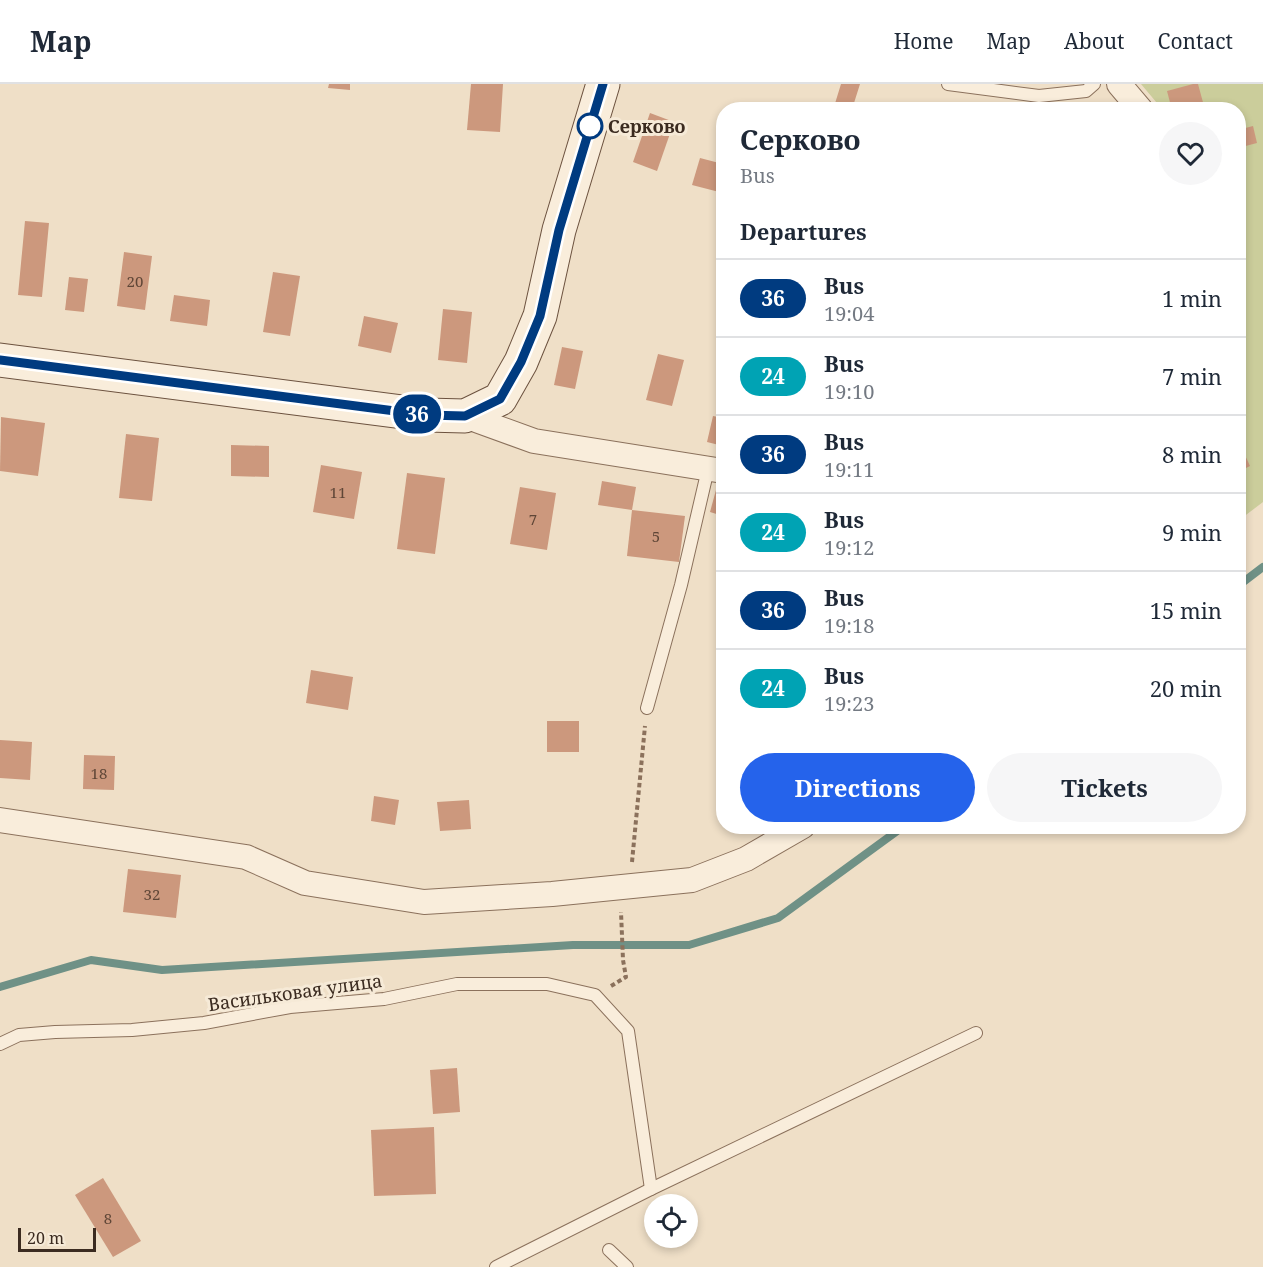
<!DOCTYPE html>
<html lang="en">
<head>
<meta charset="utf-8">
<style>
  body { margin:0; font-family:"Noto Serif",serif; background:#f6f6f7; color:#1f2937; height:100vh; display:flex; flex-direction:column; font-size:22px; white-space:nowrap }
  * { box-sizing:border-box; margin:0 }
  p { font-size:20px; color:#747a83 }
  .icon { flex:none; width:33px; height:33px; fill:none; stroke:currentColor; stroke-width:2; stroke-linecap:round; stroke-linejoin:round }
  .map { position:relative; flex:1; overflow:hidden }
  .panel { position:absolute; left:716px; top:18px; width:530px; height:732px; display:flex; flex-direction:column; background:#fff; border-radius:24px; box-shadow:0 3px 9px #0003 }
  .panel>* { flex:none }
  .badge { padding:0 12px; border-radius:20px; font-size:21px; line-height:39px }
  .tools { position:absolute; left:644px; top:1110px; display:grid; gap:12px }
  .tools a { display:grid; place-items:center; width:54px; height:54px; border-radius:50%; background:#fff; box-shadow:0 3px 9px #0003; font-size:30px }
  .scale { position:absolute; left:18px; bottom:15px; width:78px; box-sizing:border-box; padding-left:6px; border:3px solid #3b2b20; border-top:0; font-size:16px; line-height:21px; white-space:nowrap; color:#3b2b20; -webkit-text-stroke:4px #f6ead7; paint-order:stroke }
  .map>.badge { position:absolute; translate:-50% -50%; box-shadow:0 0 0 3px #fff }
  h2 { padding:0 24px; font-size:22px; line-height:54px }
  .round { display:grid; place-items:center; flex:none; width:63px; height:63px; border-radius:32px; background:#f6f6f7 }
  .head { display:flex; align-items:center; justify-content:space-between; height:102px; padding:0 24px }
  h1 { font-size:28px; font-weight:700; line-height:45px }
  .button { display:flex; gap:12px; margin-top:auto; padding:12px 24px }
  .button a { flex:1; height:69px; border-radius:36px; background:#2563eb; color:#fff; font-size:24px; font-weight:700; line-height:69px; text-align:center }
  .button a+a { background:#f6f6f7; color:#1f2937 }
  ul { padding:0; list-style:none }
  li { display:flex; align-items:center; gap:18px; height:78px; padding:0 24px; border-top:2px solid #e0e1e3 }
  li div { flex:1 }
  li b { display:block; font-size:22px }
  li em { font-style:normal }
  li .badge { min-width:66px; font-weight:700; text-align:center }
  header { display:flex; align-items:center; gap:36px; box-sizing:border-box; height:84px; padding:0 30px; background:#fff; border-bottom:2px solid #e0e1e3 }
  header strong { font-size:28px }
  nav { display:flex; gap:33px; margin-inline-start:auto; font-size:21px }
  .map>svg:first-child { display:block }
  .green { fill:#cbcd9b }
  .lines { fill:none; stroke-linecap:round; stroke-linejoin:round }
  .stream { stroke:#6f9186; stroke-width:8 }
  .building { fill:#cc987d }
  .lane-casing { stroke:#8b715c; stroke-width:14 }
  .street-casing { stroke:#8b715c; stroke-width:26 }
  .secondary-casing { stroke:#6c523f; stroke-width:35 }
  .path { stroke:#8b715c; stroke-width:4; stroke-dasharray:4.5 3; stroke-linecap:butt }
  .lane { stroke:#f9eddb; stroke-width:12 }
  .street { stroke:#f9eddb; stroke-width:24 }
  .secondary { stroke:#f9eddb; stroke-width:33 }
  .line-casing { stroke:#fff; stroke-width:14 }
  .line { stroke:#003b80; stroke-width:9 }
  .stop-dot { fill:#fff; stroke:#003b80; stroke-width:3 }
  .labels { text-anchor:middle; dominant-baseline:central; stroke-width:6; stroke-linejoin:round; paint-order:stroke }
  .number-label { font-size:15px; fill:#5f4637 }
  .stop-label { font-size:18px; font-weight:bold; fill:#3b2b20; stroke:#f6ead7; text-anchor:start }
  .street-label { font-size:18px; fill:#3b2b20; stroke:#f6ead7 }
</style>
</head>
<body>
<header>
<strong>Map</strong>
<nav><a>Home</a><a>Map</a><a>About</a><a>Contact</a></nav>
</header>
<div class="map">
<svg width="1263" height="1183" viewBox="0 0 1263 1183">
  <rect width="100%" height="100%" fill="#efdfc7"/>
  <!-- green -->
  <polygon class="green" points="1141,0 1263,0 1263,418 1238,437 1238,26 1162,25"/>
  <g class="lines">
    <!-- stream -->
    <g class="stream">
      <polyline points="1238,502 1263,483"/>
      <polyline points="0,903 91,876 162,886 573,861 689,861 778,834 904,742"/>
    </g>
  </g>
  <!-- building -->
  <g class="building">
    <polygon points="329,0 350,0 350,6 328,4"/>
    <polygon points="471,0 503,0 500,48 467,46"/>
    <polygon points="841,0 860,0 854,19 875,26 833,26"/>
    <polygon points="1193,0 1198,0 1204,22 1191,26 1172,26 1167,7"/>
    <polygon points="930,19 944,22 943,26 929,26"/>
    <polygon points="650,29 674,38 657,87 633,78"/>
    <polygon points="1253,42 1257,59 1238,64 1238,46"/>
    <polygon points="700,74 723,80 723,109 692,101"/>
    <polygon points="25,137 49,139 42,213 18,211"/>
    <polygon points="124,168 152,172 145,226 117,222"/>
    <polygon points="273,188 300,192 290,252 263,248"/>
    <polygon points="69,193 88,195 84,228 65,226"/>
    <polygon points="174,211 210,216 207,242 170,237"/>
    <polygon points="443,225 472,228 467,279 438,276"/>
    <polygon points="364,232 398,239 391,269 358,262"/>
    <polygon points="562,263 583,267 575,305 554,301"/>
    <polygon points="658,270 684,276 672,322 646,316"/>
    <polygon points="713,332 723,334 723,362 707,358"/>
    <polygon points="1,333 45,339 38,392 0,387"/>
    <polygon points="126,350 159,354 152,417 119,414"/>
    <polygon points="1239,358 1250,382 1238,388 1238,359"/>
    <polygon points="231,361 269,362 269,393 231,392"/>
    <polygon points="321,381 362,388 354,435 313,428"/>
    <polygon points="407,389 445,394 435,470 397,465"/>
    <polygon points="602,397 636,403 632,426 598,421"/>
    <polygon points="520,403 556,409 547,466 510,460"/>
    <polygon points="716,406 723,408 723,432 710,428"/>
    <polygon points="632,426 685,432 679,478 627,472"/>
    <polygon points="722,479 723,480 723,508 717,507"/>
    <polygon points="311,586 353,593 348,626 306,619"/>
    <rect x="547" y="637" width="32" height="31"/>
    <polygon points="0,656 32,658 30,696 0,694"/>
    <polygon points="84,671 115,672 114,706 83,705"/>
    <polygon points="374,712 399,716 395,741 371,737"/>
    <polygon points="469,716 471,745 440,747 437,718"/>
    <polygon points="128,785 181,791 176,834 123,828"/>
    <polygon points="457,984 460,1028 433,1030 430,986"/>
    <polygon points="434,1043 436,1110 374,1112 371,1046"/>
    <polygon points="103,1094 141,1157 113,1173 75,1111"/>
  </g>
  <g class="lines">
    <defs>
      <g id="lane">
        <polyline points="948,0 1039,12 1086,7 1094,0"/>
        <polyline points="647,624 681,501 708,385"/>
        <polyline points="0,960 19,951 55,948 132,946 204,939 290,923 384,915 457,900 547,900 595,911 628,947 651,1105"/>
        <polyline points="609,1166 627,1183"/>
        <polyline points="496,1183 651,1105 976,949"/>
      </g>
      <g id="street">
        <polyline points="1119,0 1141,26"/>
        <polyline points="465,332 534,357 723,387"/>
        <polyline points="0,736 246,773 305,799 424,818 552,810 692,796 746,775 803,742"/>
      </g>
      <polyline id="secondary" points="0,276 426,331 465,332 500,315 521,278 540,232 559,146 603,0"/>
    </defs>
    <!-- lane casing -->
    <use href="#lane" class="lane-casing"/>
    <!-- street casing -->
    <use href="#street" class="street-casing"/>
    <!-- secondary casing -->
    <use href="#secondary" class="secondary-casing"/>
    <!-- path -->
    <g class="path">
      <polyline points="632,778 645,642"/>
      <polyline points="611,902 626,893 623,876 621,828"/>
    </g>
    <!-- lane -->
    <use href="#lane" class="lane"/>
    <!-- street -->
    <use href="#street" class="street"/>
    <!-- secondary -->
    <use href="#secondary" class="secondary"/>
  </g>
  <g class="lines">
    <defs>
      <polyline id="line" points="0,276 426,331 465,332 500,315 521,278 540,232 559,146 603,0"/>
    </defs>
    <!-- line casing -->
    <use href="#line" class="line-casing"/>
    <!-- line -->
    <use href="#line" class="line"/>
  </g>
  <!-- markers -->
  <circle class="stop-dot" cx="590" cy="42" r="12"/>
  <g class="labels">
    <!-- number labels -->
    <g class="number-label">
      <text x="135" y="197">20</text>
      <text x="338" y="408">11</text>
      <text x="533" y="435">7</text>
      <text x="656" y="452">5</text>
      <text x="99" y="689">18</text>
      <text x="152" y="810">32</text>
      <text x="108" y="1134">8</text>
    </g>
    <!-- stop labels -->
    <g class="stop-label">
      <text x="608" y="42">Серково</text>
    </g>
    <!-- street labels -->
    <g class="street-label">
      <text transform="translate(295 908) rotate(-8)">Васильковая улица</text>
    </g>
  </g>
</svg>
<div class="tools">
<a><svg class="icon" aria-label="locate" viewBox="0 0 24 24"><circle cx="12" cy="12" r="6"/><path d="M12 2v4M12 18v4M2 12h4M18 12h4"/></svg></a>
</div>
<div class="scale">20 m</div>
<b class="badge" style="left:417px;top:330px;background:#003b80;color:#fff">36</b>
<section class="panel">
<div class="head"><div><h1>Серково</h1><p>Bus</p></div><a class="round"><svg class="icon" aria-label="heart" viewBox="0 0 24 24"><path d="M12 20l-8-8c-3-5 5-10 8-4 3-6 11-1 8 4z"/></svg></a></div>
<h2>Departures</h2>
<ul>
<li><span class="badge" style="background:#003b80;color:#fff">36</span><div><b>Bus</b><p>19:04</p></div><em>1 min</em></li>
<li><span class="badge" style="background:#00a3b4;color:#fff">24</span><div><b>Bus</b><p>19:10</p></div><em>7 min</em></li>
<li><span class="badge" style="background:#003b80;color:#fff">36</span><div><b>Bus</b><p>19:11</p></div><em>8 min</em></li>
<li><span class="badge" style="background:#00a3b4;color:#fff">24</span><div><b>Bus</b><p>19:12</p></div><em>9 min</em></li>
<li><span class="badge" style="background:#003b80;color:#fff">36</span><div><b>Bus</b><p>19:18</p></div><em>15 min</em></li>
<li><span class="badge" style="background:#00a3b4;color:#fff">24</span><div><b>Bus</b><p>19:23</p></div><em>20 min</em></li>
</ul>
<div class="button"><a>Directions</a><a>Tickets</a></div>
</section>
</div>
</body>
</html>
